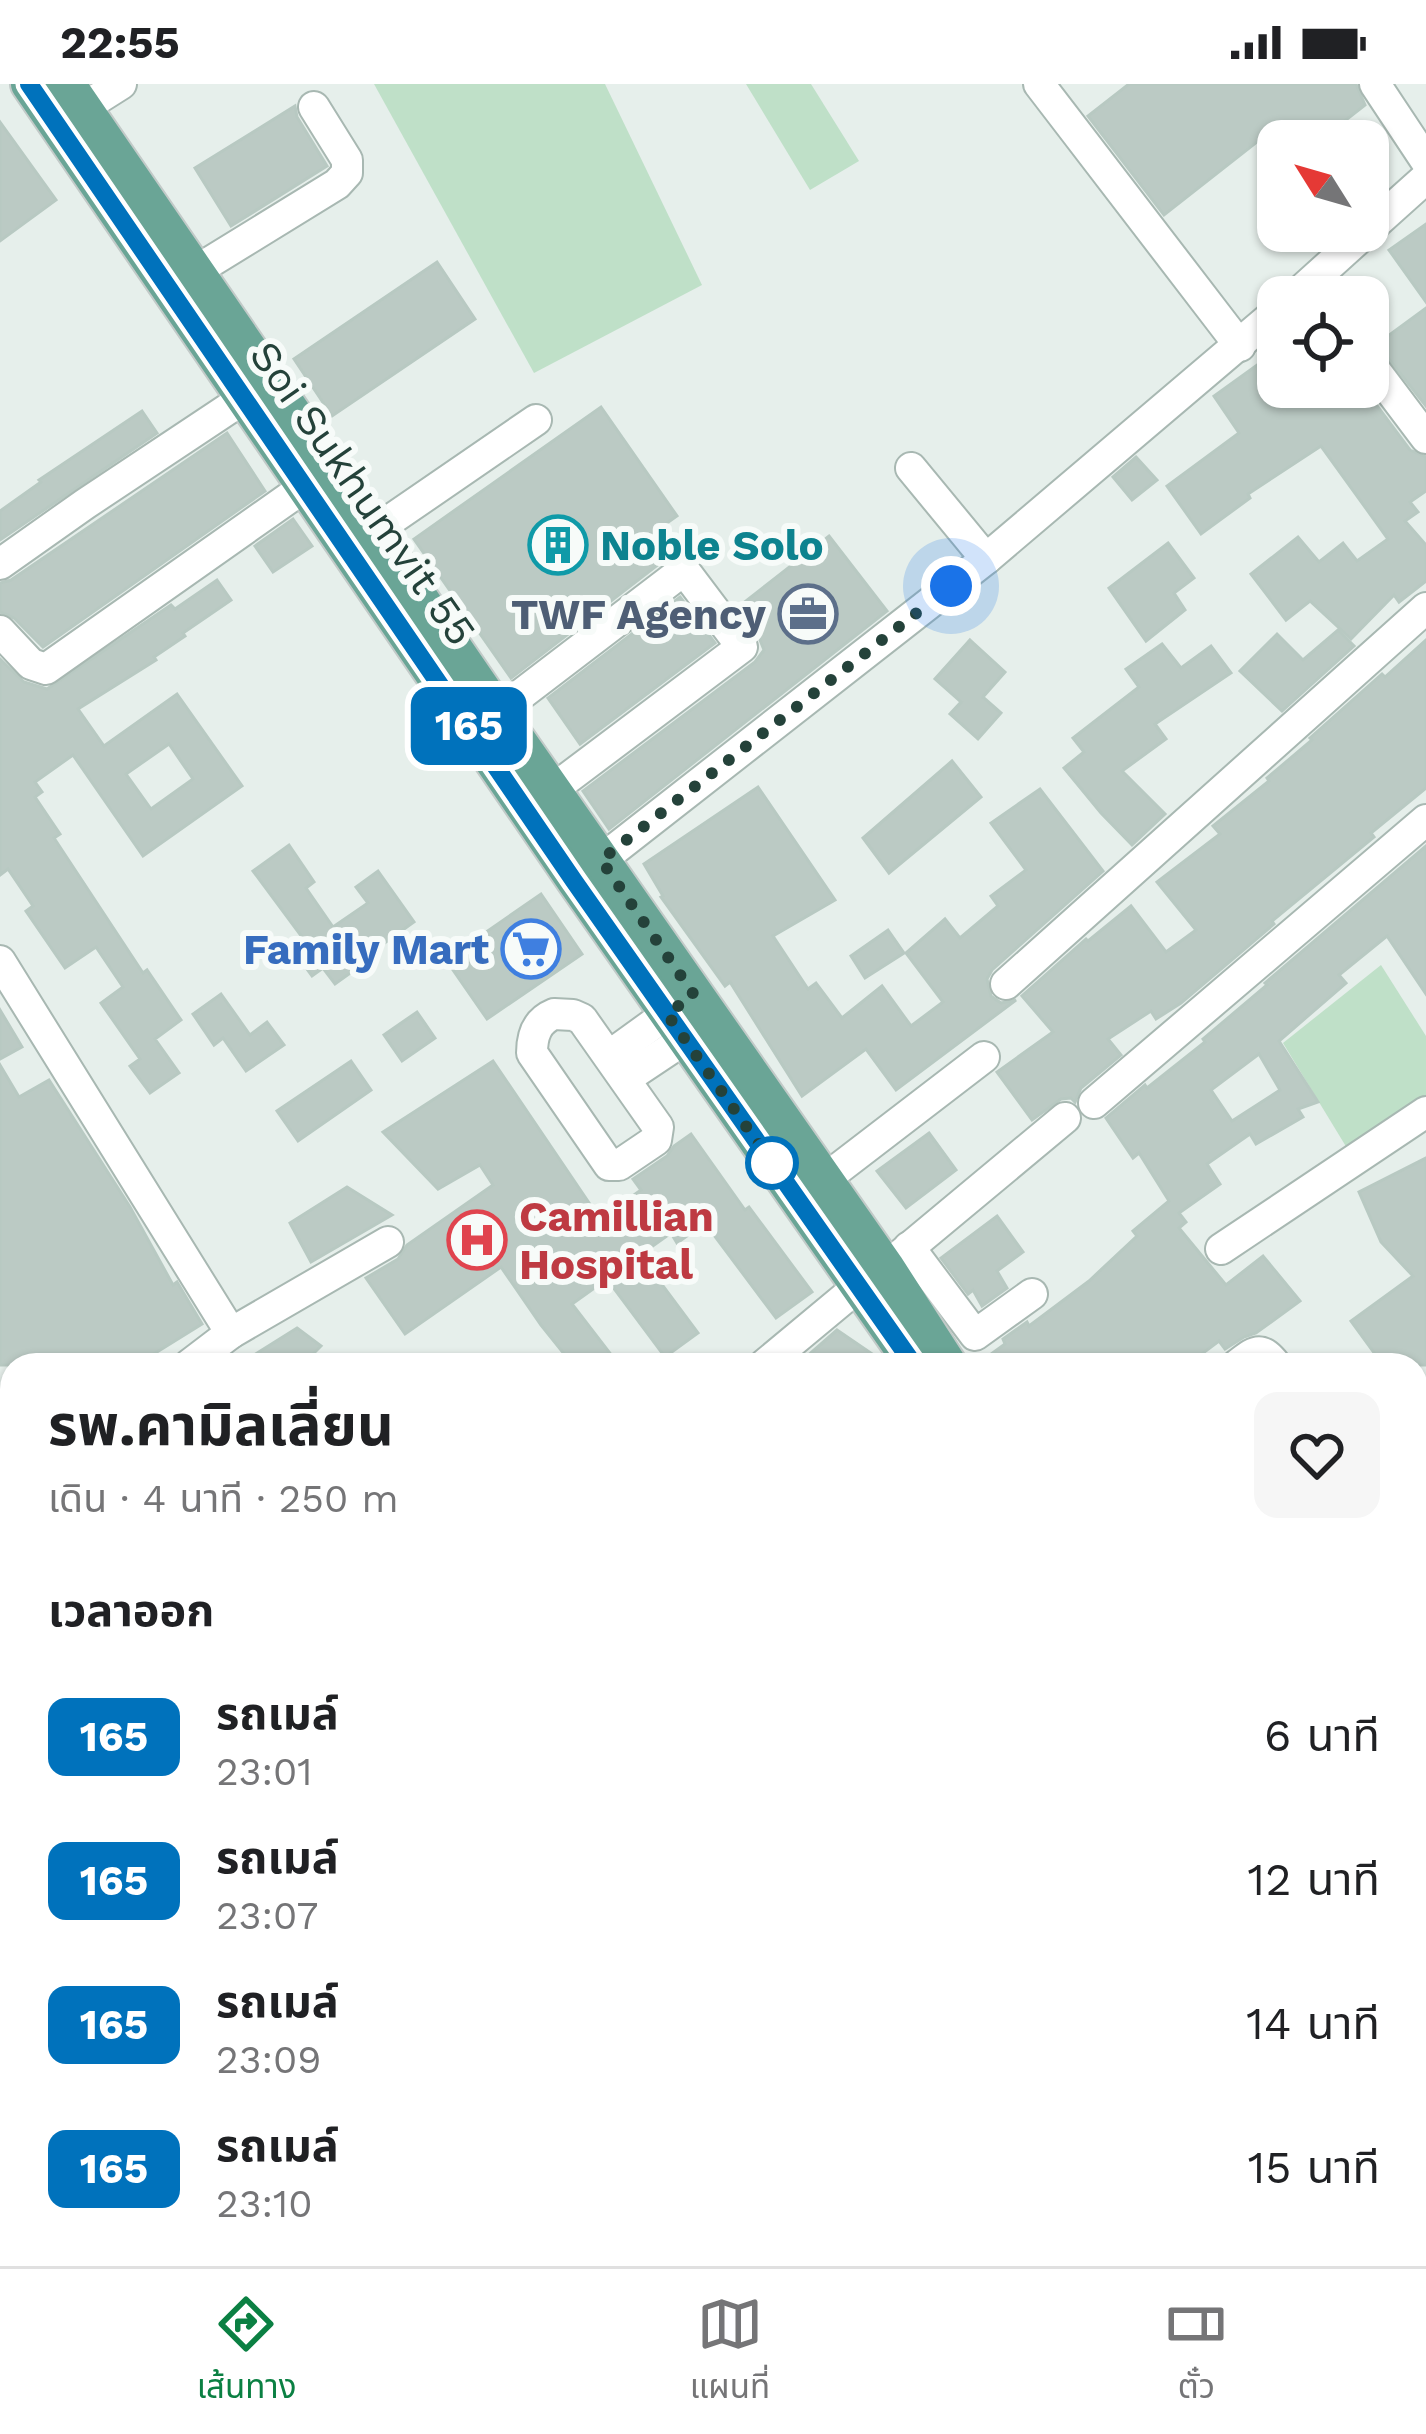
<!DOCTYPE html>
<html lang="th">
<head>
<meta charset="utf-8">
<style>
  body { margin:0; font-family:"Work Sans","Noto Sans Thai",sans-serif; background:#f6f6f6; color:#202124; height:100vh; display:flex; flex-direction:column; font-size:45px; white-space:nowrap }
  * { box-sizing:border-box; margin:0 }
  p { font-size:39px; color:#757577 }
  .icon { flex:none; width:66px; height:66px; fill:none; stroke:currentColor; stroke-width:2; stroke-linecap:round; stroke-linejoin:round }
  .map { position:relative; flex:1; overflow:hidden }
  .panel { position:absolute; left:0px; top:1269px; width:1428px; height:915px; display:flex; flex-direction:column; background:#fff; border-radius:36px 36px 0 0; box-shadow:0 3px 9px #0004 }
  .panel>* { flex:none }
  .badge { padding:0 24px; border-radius:18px; font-size:42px; line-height:78px }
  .needle { width:78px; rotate:307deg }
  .buttons { position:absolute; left:1257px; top:36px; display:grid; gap:24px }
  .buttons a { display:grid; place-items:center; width:132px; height:132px; border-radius:24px; background:#fff; box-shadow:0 3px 9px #0004; font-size:60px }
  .you { position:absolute; width:60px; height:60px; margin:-30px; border:9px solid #fff; border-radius:50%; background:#1a73e8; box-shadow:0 0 0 18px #1a73e833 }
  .map>.badge { position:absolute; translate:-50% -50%; box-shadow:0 0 0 6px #fff }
  h2 { padding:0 48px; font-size:45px; line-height:108px }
  .round { display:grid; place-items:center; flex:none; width:126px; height:126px; border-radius:24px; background:#f6f6f6 }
  .overview { display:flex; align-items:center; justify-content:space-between; height:204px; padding:0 48px }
  h1 { font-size:57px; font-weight:700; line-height:90px }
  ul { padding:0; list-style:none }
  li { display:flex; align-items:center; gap:36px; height:144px; padding:0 48px }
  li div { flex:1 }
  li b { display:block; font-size:45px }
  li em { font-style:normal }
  li .badge { min-width:132px; font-weight:700; text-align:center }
  .status { display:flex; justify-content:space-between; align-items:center; height:84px; padding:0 60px; background:#fff; direction:ltr }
  .status svg { height:33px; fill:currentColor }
  .menu { display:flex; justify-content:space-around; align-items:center; height:168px; border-top:3px solid #e0e0e0; background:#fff; font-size:33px; color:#757577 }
  .menu a { display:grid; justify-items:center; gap:6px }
  .menu .selected { color:#0b8043 }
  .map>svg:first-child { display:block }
  .green { fill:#bfe0c8 }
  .building { fill:#bbcac4; stroke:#b8c9c2; stroke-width:3; fill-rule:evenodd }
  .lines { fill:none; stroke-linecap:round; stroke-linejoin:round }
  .minor-casing { stroke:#a8b8b2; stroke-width:34 }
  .major-casing { stroke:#c2cac8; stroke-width:40 }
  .minor { stroke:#fff; stroke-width:30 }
  .major { stroke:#6aa596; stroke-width:36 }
  .line-casing { stroke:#fff; stroke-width:27 }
  .line { stroke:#0072bc; stroke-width:18 }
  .walk { stroke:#24423a; stroke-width:12; stroke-dasharray:0 21.6 }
  .stop-dot { fill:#fff; stroke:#0072bc; stroke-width:6 }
  .labels { text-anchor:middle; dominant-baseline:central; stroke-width:12; stroke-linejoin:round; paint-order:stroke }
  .street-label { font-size:42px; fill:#24423a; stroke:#f7fbf9 }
  .culture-label { font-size:42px; font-weight:bold; fill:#0d838f; stroke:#f7fbf9; text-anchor:start }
  .service-label { font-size:42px; font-weight:bold; fill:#4e5e75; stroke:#f7fbf9; text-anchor:end }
  .shop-label { font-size:42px; font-weight:bold; fill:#366cbe; stroke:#f7fbf9; text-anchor:end }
  .health-label { font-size:42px; font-weight:bold; fill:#be3a42; stroke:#f7fbf9; text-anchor:start }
</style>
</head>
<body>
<div class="status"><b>22:55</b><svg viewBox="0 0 49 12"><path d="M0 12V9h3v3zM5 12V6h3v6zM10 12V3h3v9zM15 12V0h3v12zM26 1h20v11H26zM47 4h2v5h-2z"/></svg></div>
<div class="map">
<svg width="1426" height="2182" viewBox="0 0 1426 2182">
  <rect width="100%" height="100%" fill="#e6efeb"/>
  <!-- green -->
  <g class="green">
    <polygon points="374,0 605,0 702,201 534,289"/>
    <polygon points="746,0 811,0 859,77 810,106"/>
    <polygon points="1381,881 1426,952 1426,1026 1353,1074 1283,959"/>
  </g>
  <!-- building -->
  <g class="building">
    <polygon points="1129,0 1356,0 1365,21 1319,57 1294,57 1281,39 1164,131 1088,32"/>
    <polygon points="295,22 297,33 327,82 231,142 195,84"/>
    <polygon points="0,38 56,116 0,157"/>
    <polygon points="1426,140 1426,218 1389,166"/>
    <polygon points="437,178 475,235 332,332 294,275"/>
    <polygon points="1426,224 1426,322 1377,260"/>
    <polygon points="1278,266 1278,303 1363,303 1410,366 1426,373 1426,407 1410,418 1418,428 1405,437 1426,461 1426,497 1399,518 1394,511 1351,555 1310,517 1286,536 1251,490 1298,453 1319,478 1343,459 1357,477 1388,455 1321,362 1248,410 1250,414 1201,450 1167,402 1239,349 1214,312"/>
    <polygon points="601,323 677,432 643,456 659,480 511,594 414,455"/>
    <polygon points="142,327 157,349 0,456 0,427 41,398 39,396"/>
    <polygon points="227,349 265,407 43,563 14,534 0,528 0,499 11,496"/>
    <polygon points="1136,373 1157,396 1132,416 1113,393"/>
    <polygon points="293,435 312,462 273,488 255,462"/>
    <polygon points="829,452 887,527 609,745 583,707 755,578 764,566 758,551 737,524"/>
    <polygon points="1168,459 1194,494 1174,509 1185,526 1146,557 1109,504"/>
    <path d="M 217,496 L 231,516 L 183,549 L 185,552 L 154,573 L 156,576 L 78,625 L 104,662 L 177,610 L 242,702 L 143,772 L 73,671 L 35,698 L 42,708 L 35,713 L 60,750 L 54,754 L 143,889 L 147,886 L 181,936 L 155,955 L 179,989 L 150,1009 L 130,982 L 140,975 L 101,919 L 123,903 L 96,863 L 65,884 L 26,827 L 33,822 L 8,785 L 0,791 L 0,575 L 24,598 L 47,605 L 171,521 L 175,525 ZM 169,660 L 193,695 L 151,725 L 126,690 Z"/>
    <polygon points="680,513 715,559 580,660 548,614"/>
    <polygon points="1338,546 1354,562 1282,627 1240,587 1277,550 1303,576"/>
    <polygon points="970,556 1005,588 983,613 1001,629 978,655 950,630 961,618 935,595"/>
    <polygon points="1426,556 1426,704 1371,749 1374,753 1272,837 1274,840 1181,919 1156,935 1151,927 1108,955 1121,971 1081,1004 1075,1018 1071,1014 1061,1015 1032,1036 997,988 1053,948 1022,912 1086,855 1088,857 1131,822 1166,868 1196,846 1157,798 1220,750 1213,742 1269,697 1267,694 1312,656 1310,654 1382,590 1385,593"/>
    <polygon points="1162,560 1181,584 1211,562 1231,589 1155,640 1166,655 1122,687 1165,730 1132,761 1101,729 1064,684 1084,668 1073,654 1139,603 1126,585"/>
    <polygon points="952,677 981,713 889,789 863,754"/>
    <polygon points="758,703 835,816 773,852 808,905 816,899 842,934 882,902 911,942 943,918 906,869 945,835 960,854 998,822 991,812 1026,786 991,739 1040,705 1103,787 992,886 987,895 991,912 1001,919 1016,916 896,1006 866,965 802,1012 730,898 725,902 661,813 663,812 644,780"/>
    <polygon points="289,761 314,798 306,804 333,843 368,819 356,803 378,787 414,838 358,878 360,882 335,900 323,884 312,892 296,870 308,861 253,787"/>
    <path d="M 1426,762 L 1426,910 L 1387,852 L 1339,891 L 1346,899 L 1279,957 L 1318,1018 L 1298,1025 L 1303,1033 L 1256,1060 L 1250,1050 L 1207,1080 L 1220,1100 L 1179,1129 L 1186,1138 L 1179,1144 L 1226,1201 L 1263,1172 L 1300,1217 L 1256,1249 L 1244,1253 L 1225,1265 L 1219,1257 L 1187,1281 L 976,1281 L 1005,1260 L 1003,1255 L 1027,1238 L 1029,1242 L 1089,1197 L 1137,1152 L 1133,1147 L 1169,1117 L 1139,1069 L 1133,1074 L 1106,1034 L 1145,1001 L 1147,1004 L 1205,958 L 1203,955 L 1267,901 L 1265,899 ZM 1259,970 L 1280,1006 L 1232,1037 L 1211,1006 Z"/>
    <polygon points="541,810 582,870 487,935 446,876"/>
    <polygon points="888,846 904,869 865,894 851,872"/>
    <polygon points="221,910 250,951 267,938 284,961 246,987 223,954 214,961 193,930"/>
    <polygon points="0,926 22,963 0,975"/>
    <polygon points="417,928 435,954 402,977 384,951"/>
    <polygon points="351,977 371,1006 298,1057 277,1027"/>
    <polygon points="493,977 600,1135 641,1106 633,1095 667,1072 674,1062 691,1050 745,1126 749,1123 812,1208 776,1234 705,1139 677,1159 671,1149 640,1171 698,1249 665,1273 607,1195 572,1220 619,1281 573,1281 541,1241 501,1183 405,1250 366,1194 398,1175 407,1161 493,1101 480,1081 438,1105 383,1048"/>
    <polygon points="0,981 19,1013 49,996 130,1123 173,1201 177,1198 202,1240 136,1281 0,1281"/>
    <polygon points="929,1049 956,1086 906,1124 877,1087"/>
    <polygon points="1426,1074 1426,1281 1383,1281 1351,1237 1413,1192 1381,1158 1359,1108"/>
    <polygon points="347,1103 392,1131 311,1178 290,1139"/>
    <polygon points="997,1132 1023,1168 997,1187 1007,1204 982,1222 973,1206 968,1210 941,1174"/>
    <polygon points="297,1244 321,1262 302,1281 238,1281"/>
    <polygon points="837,1246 872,1270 859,1281 797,1281"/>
  </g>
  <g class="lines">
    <defs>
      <g id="minor">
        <polyline points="1039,0 1240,262"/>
        <polyline points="1375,0 1426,77"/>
        <polyline points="83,24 121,0"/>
        <polyline points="1368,146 1426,94"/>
        <polyline points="194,188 337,100 347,89 347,76 314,23"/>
        <polyline points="1294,213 1367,147"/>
        <polyline points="1368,277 1426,354"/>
        <polyline points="911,384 986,475"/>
        <polyline points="373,448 536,336"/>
        <polyline points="0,480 85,420 243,315"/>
        <polyline points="0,547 31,580 46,585 303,404"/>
        <polyline points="498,628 684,486 742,563 552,706"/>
        <polyline points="601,776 986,475 1278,227"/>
        <polyline points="0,877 231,1249 189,1281"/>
        <polyline points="1006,900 1426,524"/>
        <path d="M 554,930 L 573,931 L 582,935 L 658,1043 L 656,1056 L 619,1081 L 609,1081 L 532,969 C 532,951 537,937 554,930 Z"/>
        <polyline points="609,972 667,930"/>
        <polyline points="625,995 685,955"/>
        <polyline points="1094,1019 1426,736"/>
        <polyline points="825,1095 984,973"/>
        <polyline points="909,1163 975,1251 1032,1210"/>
        <polyline points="1221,1165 1426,1028"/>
        <polyline points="886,1183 1065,1034"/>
        <polyline points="231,1249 388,1158"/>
        <polyline points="764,1281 859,1202"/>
        <path d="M 1237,1281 C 1256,1267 1260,1261 1276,1281"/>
        <polyline points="0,1389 12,1410"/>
        <polyline points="1416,1438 1426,1430"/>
        <polyline points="0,1534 12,1527"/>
        <polyline points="1416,1570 1426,1561"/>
        <polyline points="0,1668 12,1662"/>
        <polyline points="1416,1868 1426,1861"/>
        <polyline points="0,1879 12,1873"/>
        <polyline points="0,2106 12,2099"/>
        <polyline points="0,2162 14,2182"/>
        <polyline points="348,2182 362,2172"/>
        <polyline points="702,2182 716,2172"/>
        <polyline points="1138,2182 1151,2172"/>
      </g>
      <g id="major">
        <polyline points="29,0 575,797 914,1281"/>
        <polyline points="67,0 498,628 886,1183 949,1281"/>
        <polyline points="1416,1967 1426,1982"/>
        <polyline points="1416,2022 1426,2037"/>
      </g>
    </defs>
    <!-- minor casing -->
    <use href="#minor" class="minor-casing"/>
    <!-- major casing -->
    <use href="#major" class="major-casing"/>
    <!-- minor -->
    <use href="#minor" class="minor"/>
    <!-- major -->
    <use href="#major" class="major"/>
  </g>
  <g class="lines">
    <defs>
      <polyline id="line" points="29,0 574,797 914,1281"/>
    </defs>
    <!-- line casing -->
    <use href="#line" class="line-casing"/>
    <!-- line -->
    <use href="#line" class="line"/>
    <!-- walk -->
    <polyline class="walk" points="772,1079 784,1096 667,930 694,911 601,776 951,502"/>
  </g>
  <!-- icons -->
  <defs>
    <symbol id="building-ring" viewBox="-11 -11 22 22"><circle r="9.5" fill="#f7fbf9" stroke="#0f9aa8" stroke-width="1.5"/><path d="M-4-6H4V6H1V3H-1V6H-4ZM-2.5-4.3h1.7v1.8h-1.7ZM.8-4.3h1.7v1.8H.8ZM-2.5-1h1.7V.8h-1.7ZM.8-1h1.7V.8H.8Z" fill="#0f9aa8"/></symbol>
    <symbol id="office-ring" viewBox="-11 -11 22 22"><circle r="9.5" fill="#f7fbf9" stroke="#5c6f8a" stroke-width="1.5"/><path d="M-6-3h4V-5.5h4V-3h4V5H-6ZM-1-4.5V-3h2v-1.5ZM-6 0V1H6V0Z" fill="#5c6f8a"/></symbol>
    <symbol id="supermarket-ring" viewBox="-11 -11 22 22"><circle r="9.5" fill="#f7fbf9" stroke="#3f7fe0" stroke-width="1.5"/><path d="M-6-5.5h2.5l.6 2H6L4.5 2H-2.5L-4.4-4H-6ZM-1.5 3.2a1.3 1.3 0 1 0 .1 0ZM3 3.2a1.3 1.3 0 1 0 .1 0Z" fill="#3f7fe0"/></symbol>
    <symbol id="hospital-ring" viewBox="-11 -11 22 22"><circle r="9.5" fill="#f7fbf9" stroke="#e0444e" stroke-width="1.5"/><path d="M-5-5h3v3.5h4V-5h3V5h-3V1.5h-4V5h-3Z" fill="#e0444e"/></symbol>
  </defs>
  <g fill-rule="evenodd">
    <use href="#building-ring" x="525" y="428" width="66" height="66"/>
    <use href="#office-ring" x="775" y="497" width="66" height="66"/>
    <use href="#supermarket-ring" x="498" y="832" width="66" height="66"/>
    <use href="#hospital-ring" x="444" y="1123" width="66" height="66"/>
  </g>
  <!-- markers -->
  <circle class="stop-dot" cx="772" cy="1079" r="24"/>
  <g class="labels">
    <!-- street labels -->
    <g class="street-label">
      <text transform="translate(363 409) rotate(55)">Soi Sukhumvit 55</text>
    </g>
    <!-- culture labels -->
    <g class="culture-label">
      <text x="600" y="461">Noble Solo</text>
    </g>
    <!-- service labels -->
    <g class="service-label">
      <text x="766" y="530">TWF Agency</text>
    </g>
    <!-- shop labels -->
    <g class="shop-label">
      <text x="489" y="865">Family Mart</text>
    </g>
    <!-- health labels -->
    <g class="health-label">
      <text x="519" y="1132">Camillian<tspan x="519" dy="48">Hospital</tspan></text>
    </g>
  </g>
</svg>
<div class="buttons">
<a><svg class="needle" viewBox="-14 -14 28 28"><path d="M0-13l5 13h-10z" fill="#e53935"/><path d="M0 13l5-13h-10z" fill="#757577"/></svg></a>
<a><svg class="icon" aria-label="locate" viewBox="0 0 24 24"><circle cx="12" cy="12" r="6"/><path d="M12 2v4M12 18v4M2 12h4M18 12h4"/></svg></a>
</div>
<div class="you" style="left:951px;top:502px"></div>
<b class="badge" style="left:469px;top:642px;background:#0072bc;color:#fff">165</b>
<section class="panel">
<div class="overview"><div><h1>รพ.คามิลเลี่ยน</h1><p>เดิน · 4 นาที · 250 m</p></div><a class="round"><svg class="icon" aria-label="heart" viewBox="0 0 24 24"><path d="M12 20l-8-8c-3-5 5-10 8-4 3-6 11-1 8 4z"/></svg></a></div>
<h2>เวลาออก</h2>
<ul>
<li><span class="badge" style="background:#0072bc;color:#fff">165</span><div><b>รถเมล์</b><p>23:01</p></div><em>6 นาที</em></li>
<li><span class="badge" style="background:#0072bc;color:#fff">165</span><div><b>รถเมล์</b><p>23:07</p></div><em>12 นาที</em></li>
<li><span class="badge" style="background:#0072bc;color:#fff">165</span><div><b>รถเมล์</b><p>23:09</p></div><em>14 นาที</em></li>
<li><span class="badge" style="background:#0072bc;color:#fff">165</span><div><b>รถเมล์</b><p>23:10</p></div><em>15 นาที</em></li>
</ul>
</section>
</div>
<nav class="menu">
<a class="selected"><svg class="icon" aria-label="directions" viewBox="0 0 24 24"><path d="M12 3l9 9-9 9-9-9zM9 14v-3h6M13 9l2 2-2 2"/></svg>เส้นทาง</a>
<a><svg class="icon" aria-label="map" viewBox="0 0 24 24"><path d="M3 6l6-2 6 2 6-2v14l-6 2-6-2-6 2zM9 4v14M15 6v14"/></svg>แผนที่</a>
<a><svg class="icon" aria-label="tickets" viewBox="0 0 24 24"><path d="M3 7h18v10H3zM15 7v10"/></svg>ตั๋ว</a>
</nav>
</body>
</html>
